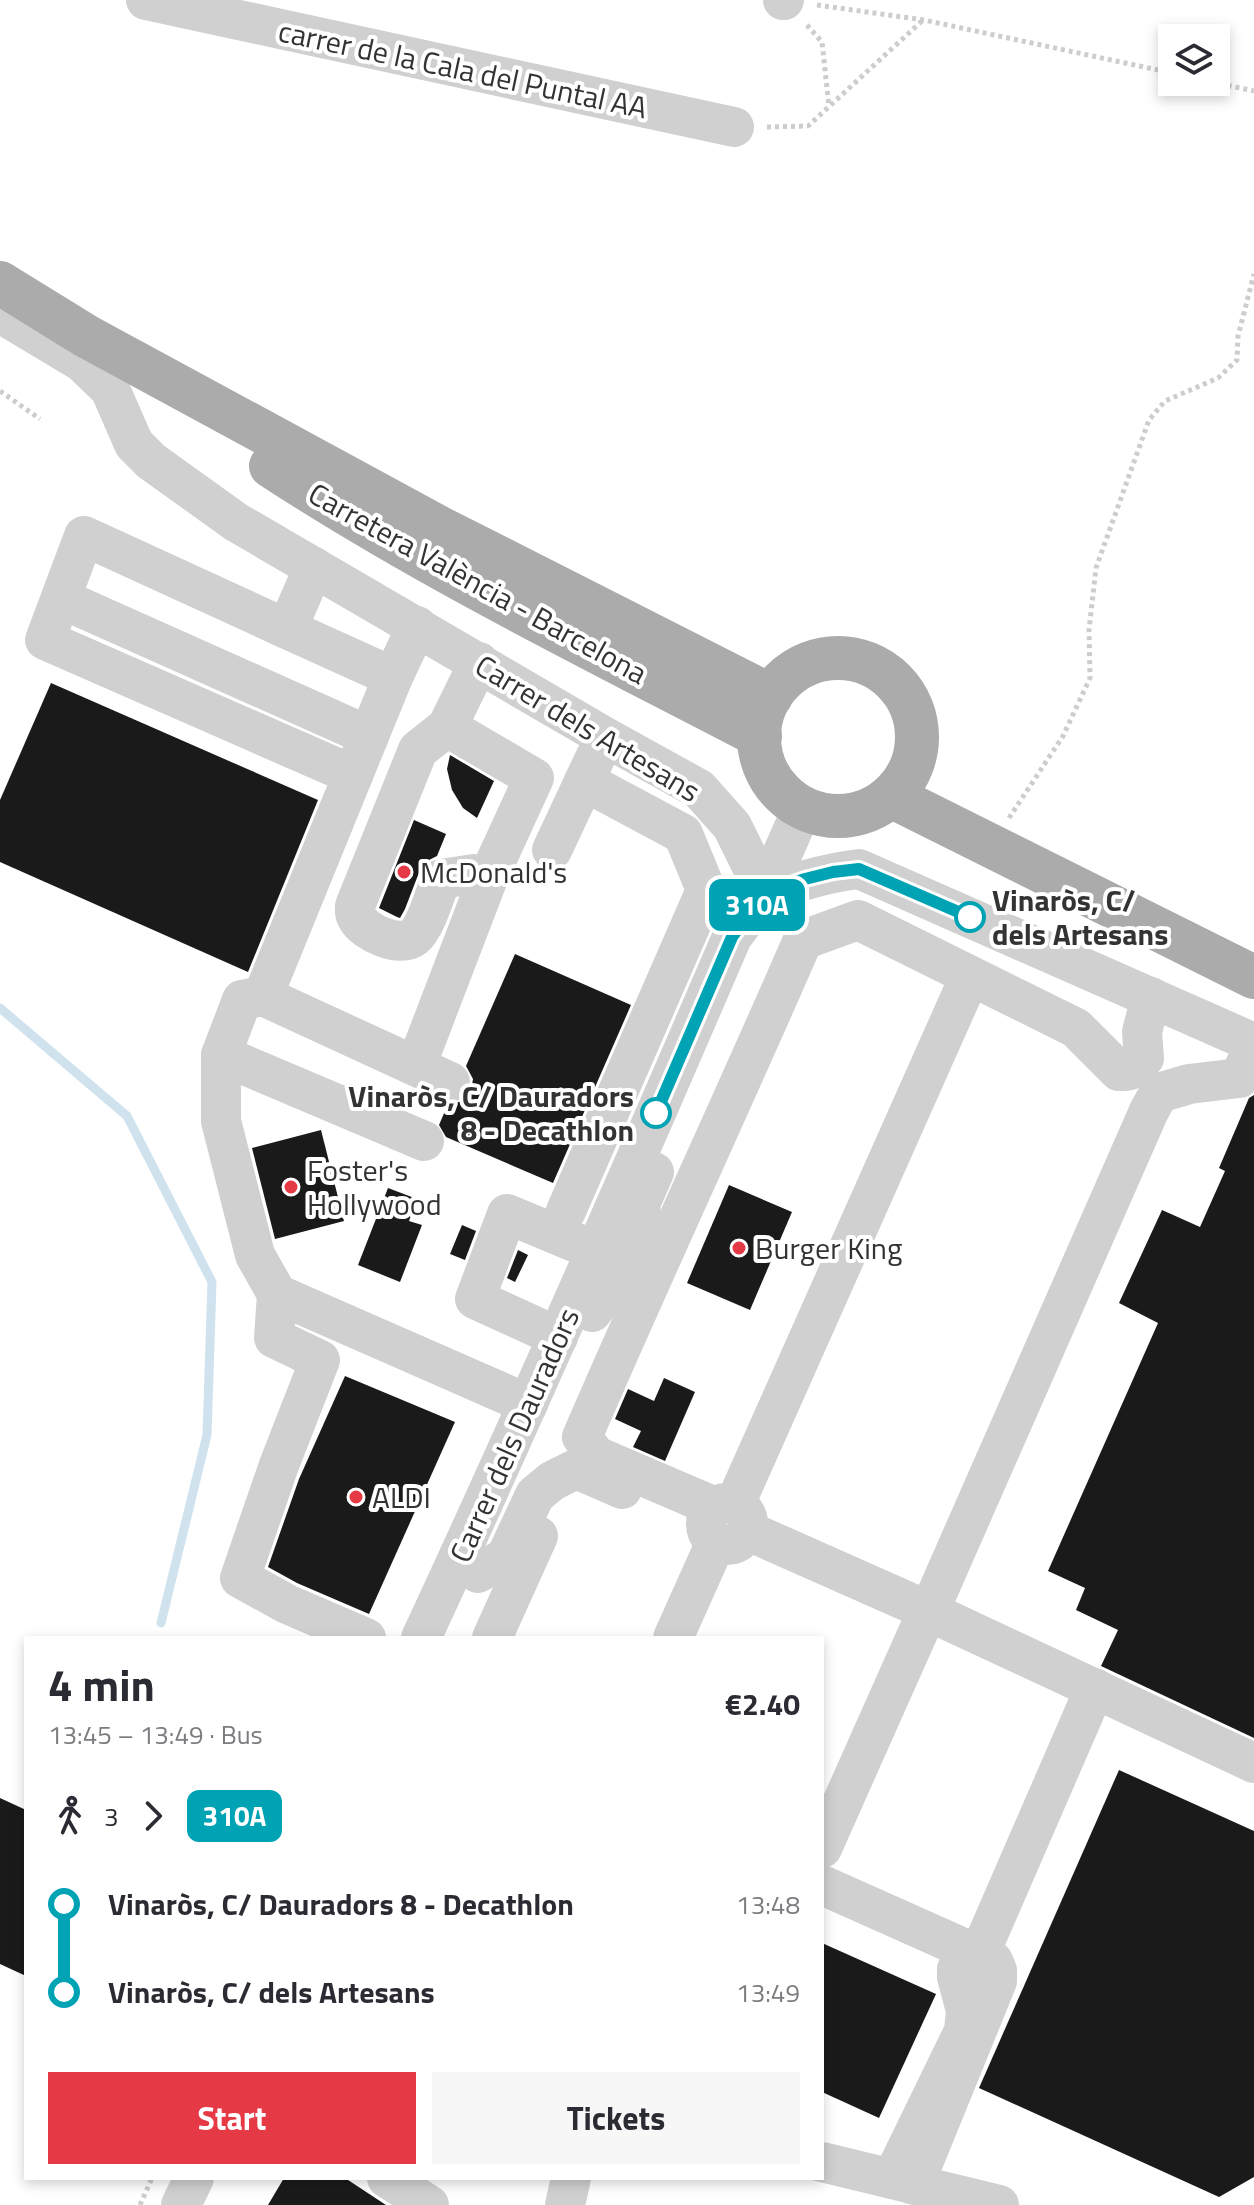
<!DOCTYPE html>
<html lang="en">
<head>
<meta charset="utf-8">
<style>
  body { margin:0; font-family:"Titillium Web",sans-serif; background:#f7f7f7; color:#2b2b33; height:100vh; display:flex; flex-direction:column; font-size:30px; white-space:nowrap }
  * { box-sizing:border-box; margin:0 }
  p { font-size:26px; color:#7c7c81 }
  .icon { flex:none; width:44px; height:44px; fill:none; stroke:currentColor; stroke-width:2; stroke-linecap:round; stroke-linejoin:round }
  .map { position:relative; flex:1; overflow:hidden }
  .panel { position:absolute; left:24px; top:1636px; width:800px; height:544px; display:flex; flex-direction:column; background:#fff; border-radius:0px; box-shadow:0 4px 12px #0003 }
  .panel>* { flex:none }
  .badge { padding:0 16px; border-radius:12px; font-size:28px; line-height:52px }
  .controls { position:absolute; left:1158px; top:24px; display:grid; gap:16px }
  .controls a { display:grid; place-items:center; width:72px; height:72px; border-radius:0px; background:#fff; box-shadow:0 4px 12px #0003; font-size:40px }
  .map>.badge { position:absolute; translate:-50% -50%; box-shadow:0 0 0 4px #fff }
  .legs { display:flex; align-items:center; gap:12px; height:88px; padding:0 24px; font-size:26px }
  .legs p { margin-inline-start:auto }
  .overview { display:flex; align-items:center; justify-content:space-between; height:136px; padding:0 24px }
  h1 { font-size:44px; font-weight:700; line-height:60px }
  .cta { display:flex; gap:16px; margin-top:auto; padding:16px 24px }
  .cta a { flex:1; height:92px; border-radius:0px; background:#e63946; color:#fff; font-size:32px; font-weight:700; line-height:92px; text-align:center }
  .cta a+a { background:#f7f7f7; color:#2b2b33 }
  ul { padding:0 24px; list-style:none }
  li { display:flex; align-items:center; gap:28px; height:88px; font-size:30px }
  li i { display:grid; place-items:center; width:12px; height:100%; margin:0 10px; background:currentColor }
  li i::after { content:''; width:20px; height:20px; margin:-10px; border:6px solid; border-radius:50%; background:#fff }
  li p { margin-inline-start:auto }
  li:first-child i { background:linear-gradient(#0000 50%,currentColor 0) }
  li:last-child i { background:linear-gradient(currentColor 50%,#0000 0) }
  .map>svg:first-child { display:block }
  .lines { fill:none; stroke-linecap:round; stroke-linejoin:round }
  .stream { stroke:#cfe2ee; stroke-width:9 }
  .building { fill:#1a1a1a }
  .path { stroke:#cdcdcd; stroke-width:5; stroke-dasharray:4 4; stroke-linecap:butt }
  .minor { stroke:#d0d0d0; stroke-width:40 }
  .major { stroke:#ababab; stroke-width:44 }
  .line-1-casing { stroke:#fff; stroke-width:18 }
  .line-1 { stroke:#00a3b4; stroke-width:12 }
  .poi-dot { fill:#e63946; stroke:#fff; stroke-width:3 }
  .stop-1-dot { fill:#fff; stroke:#00a3b4; stroke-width:4 }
  .labels { text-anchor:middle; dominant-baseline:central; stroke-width:8; stroke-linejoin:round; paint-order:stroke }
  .street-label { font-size:30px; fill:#333; stroke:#fff }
  .poi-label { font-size:30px; fill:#333; stroke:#fff; text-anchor:start }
  .stop-label { font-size:30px; font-weight:bold; fill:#333; stroke:#fff; text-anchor:start }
</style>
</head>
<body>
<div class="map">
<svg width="1254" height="2205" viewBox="0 0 1254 2205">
  <rect width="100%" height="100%" fill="#fff"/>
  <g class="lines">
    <!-- stream -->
    <polyline class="stream" points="0,1008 127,1116 212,1282 207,1435 161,1623"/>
  </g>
  <!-- building -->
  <g class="building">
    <polygon points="51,683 318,800 248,972 0,862 0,800"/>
    <polygon points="450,755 494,781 477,818 463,808 452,790 447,769"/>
    <polygon points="414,820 446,834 437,856 427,861 420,870 405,909 400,918 397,917 379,908"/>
    <polygon points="515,954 631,1005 553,1183 446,1137 439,1125 448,1104 463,1101 471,1091 473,1079 466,1066"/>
    <polygon points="1254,1095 1254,1738 1101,1666 1118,1630 1076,1610 1085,1588 1048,1571 1158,1323 1119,1303 1162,1210 1200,1227 1225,1171 1219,1168 1249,1098"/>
    <polygon points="321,1130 344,1221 275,1239 252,1148"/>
    <polygon points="729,1185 792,1212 750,1310 687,1283"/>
    <polygon points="388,1188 417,1199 409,1221 422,1225 400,1282 358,1265"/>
    <polygon points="462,1225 476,1231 465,1260 450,1254"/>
    <polygon points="518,1250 528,1255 515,1282 507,1278"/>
    <polygon points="345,1376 455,1422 369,1614 297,1583 268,1567 299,1479"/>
    <polygon points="664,1378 695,1392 665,1461 633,1447 641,1431 615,1419 628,1389 654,1401"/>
    <polygon points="1119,1770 1254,1831 1254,2177 1219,2197 979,2088"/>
    <polygon points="0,1798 26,1810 26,1976 0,1964"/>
    <polygon points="822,1943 936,1994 879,2118 822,2092"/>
    <polygon points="284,2178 345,2178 386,2205 268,2205"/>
  </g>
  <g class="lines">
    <!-- path -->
    <g class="path">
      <polyline points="817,5 924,20 1172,73"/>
      <polyline points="807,25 822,42 829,107"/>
      <polyline points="1212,82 1254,91"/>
      <polyline points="767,127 808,126 923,20"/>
      <polyline points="0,391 40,419"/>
      <polyline points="1009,818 1063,736 1090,678 1089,630 1096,568 1149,420 1165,401 1218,378 1237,360 1238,336 1254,274"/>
      <polyline points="140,2205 152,2178"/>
    </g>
    <!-- minor -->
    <g class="minor">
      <polyline points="146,0 734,127"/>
      <polyline points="783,0 784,0"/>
      <polyline points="0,313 82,362 110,389 134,444 151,461 236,522 605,737 699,789 732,826 765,893"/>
      <polyline points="314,567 287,629 84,536 45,640 353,775"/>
      <polyline points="62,599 369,736"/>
      <polyline points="287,629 393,677"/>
      <path d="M 479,662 L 447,727 L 418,750 L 355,906 C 355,912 354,913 357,918 C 365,933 400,948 414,937 C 426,927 435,894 441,879 L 474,874 L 488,878"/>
      <polyline points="552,850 596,756"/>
      <path d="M 765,893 C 797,882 826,873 859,869 L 1254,1043"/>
      <polyline points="762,910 765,893 803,807"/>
      <polyline points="263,996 393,677 417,626"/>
      <polyline points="221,1055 424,1141"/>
      <polyline points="416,1066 488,878 534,778 447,727"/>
      <polyline points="450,1082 263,996 242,1000 221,1055 221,1121 255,1255 277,1294 528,1404"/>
      <polyline points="566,1211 706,890 683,834 584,781"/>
      <polyline points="277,1294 274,1338 320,1360 279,1465 240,1578 287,1604 366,1638"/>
      <polyline points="592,1312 623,1268 639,1229 641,1202 654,1172"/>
      <polyline points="558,1337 475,1299 507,1214 596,1251"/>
      <circle cx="727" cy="1524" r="21"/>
      <polyline points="735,1504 970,976"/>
      <path d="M 715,1507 L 596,1456 L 582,1437 C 654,1270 731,1106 803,940 L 858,920 L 1076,1028 L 1119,1071 C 1132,1072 1137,1067 1144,1058 L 1142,1032 L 1151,997"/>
      <polyline points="746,1530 913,1604"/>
      <polyline points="478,1573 506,1557 535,1495 552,1481 576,1469 622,1489"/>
      <polyline points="935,1598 1149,1111 1159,1093 1189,1084 1239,1078 1254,1047"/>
      <polyline points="943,1618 1254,1763"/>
      <path d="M 421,1638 C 529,1406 631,1172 732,937 L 765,893"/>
      <polyline points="492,1638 538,1536"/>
      <polyline points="673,1638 716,1542"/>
      <polyline points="822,1848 920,1628"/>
      <polyline points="822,1885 979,1955 1095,1688"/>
      <polyline points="822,2162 999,2205"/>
      <polyline points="387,2178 429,2205"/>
      <path d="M 892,2179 L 964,2031 L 966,2011 L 957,1977 L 957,1969 C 968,1955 977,1954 993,1961 L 997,1970 L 997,1981 L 914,2185"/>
      <polyline points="181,2205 194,2178"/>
      <polyline points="565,2205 571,2178"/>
    </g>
    <!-- major -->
    <g class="major">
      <polyline points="0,283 86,336 440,528 771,696"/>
      <path d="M 271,466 C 427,568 595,650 760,736"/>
      <circle cx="838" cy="737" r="79"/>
      <polyline points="891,796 1254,977"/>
    </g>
  </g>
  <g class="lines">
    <defs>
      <polyline id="line-1" points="656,1113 732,937 765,893 805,879 833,872 859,869 970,917"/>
    </defs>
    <!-- line-1 casing -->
    <use href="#line-1" class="line-1-casing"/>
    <!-- line-1 -->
    <use href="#line-1" class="line-1"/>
  </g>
  <!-- markers -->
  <g class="poi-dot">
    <circle cx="404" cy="872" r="8"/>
    <circle cx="291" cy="1187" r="8"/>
    <circle cx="739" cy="1248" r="8"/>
    <circle cx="356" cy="1497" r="8"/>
  </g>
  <g class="stop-1-dot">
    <circle cx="970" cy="917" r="14"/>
    <circle cx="656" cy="1113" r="14"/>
  </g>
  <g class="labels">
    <!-- street labels -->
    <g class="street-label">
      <text transform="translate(463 69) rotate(12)">carrer de la Cala del Puntal AA</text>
      <text transform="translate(478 583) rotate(29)">Carretera València - Barcelona</text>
      <text transform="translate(588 728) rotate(31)">Carrer dels Artesans</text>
      <text transform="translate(514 1435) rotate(-66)">Carrer dels Dauradors</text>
    </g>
    <!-- poi labels -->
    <g class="poi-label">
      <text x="420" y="872">McDonald's</text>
      <text x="307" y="1170">Foster's<tspan x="307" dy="34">Hollywood</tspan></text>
      <text x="755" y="1248">Burger King</text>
      <text x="372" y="1497">ALDI</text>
    </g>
    <!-- stop labels -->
    <g class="stop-label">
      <text x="992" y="900">Vinaròs, C/<tspan x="992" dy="34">dels Artesans</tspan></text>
      <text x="634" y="1096" text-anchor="end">Vinaròs, C/ Dauradors<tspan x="634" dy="34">8 - Decathlon</tspan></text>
    </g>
  </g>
</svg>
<div class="controls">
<a><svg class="icon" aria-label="layers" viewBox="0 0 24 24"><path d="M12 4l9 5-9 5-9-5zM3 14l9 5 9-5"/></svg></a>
</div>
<b class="badge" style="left:757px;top:905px;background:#00a3b4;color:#fff">310A</b>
<section class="panel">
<div class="overview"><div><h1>4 min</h1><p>13:45 – 13:49 · Bus</p></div><b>€2.40</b></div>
<div class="legs"><svg class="icon" aria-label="walk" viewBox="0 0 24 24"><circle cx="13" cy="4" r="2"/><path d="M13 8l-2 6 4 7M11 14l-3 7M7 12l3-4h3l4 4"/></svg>3<svg class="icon" aria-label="forward" viewBox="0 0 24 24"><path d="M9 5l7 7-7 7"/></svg><b class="badge" style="background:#00a3b4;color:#fff">310A</b></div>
<ul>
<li><i style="color:#00a3b4"></i><b>Vinaròs, C/ Dauradors 8 - Decathlon</b><p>13:48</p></li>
<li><i style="color:#00a3b4"></i><b>Vinaròs, C/ dels Artesans</b><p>13:49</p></li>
</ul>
<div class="cta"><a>Start</a><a>Tickets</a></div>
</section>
</div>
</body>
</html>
